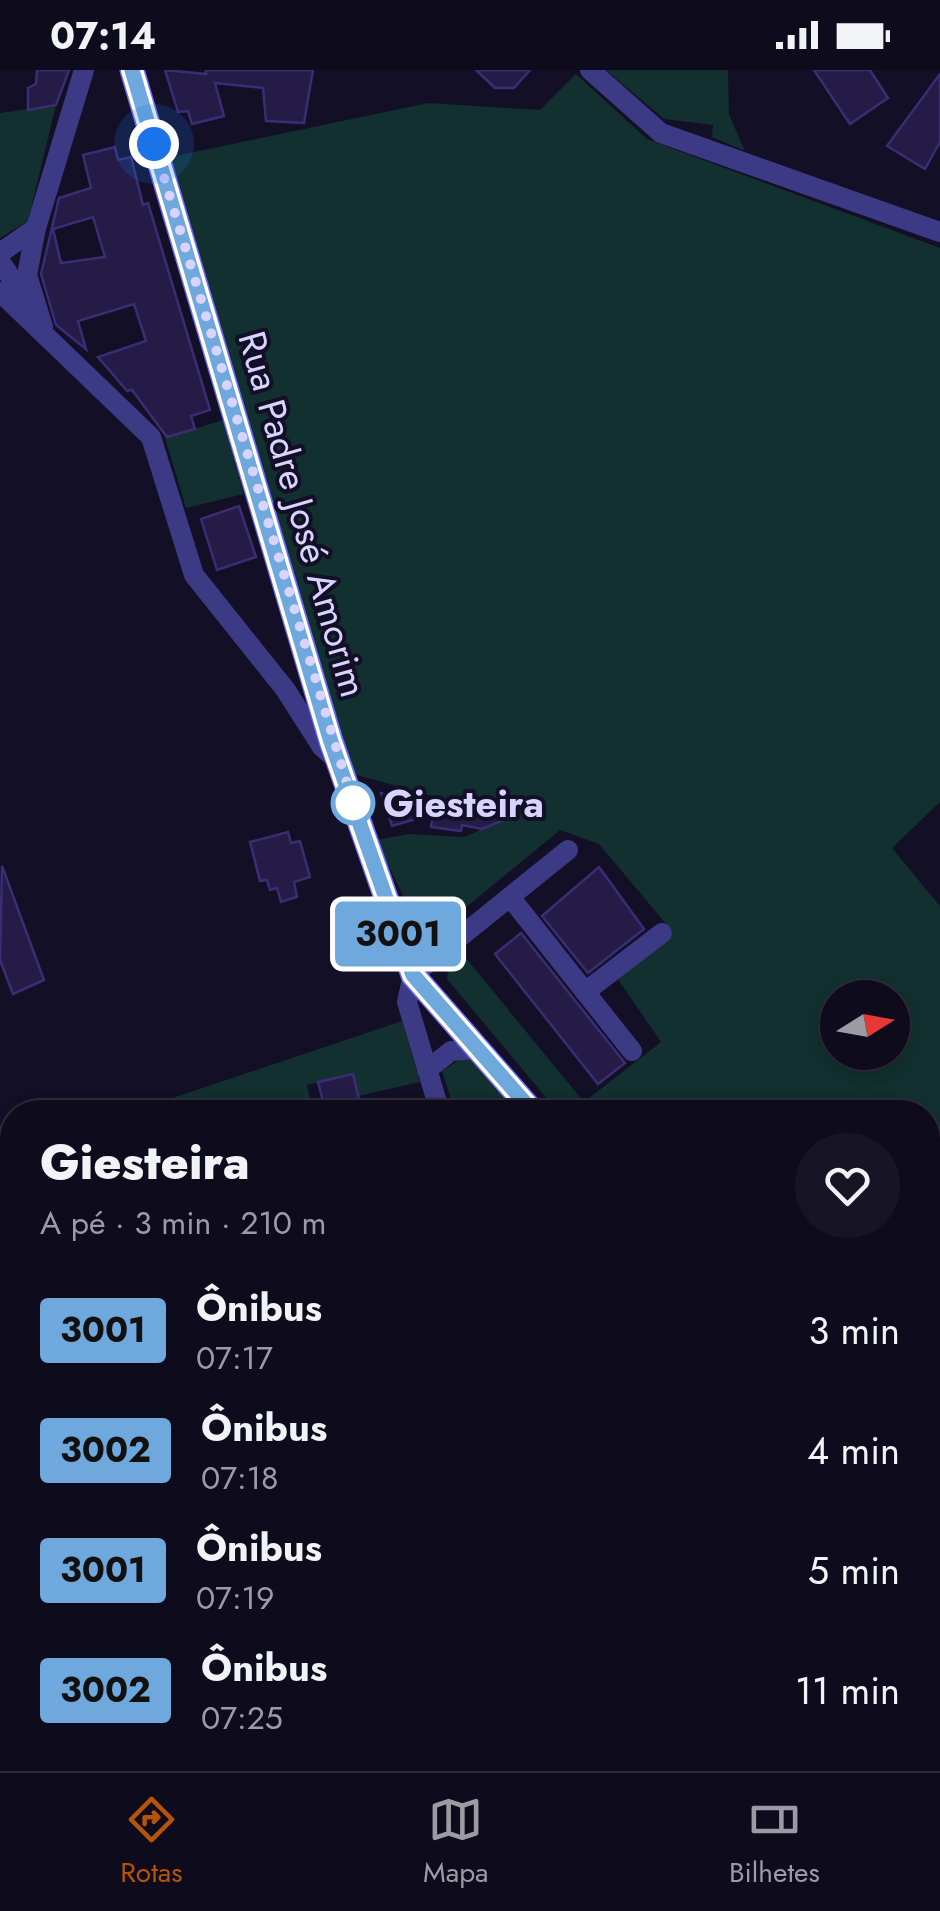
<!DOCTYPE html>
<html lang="pt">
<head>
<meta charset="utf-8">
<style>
  body { margin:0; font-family:Jost,sans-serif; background:#171425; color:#f1f3f6; height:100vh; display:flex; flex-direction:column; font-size:38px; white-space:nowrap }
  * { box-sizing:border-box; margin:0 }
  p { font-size:32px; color:#9b9ba3 }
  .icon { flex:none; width:55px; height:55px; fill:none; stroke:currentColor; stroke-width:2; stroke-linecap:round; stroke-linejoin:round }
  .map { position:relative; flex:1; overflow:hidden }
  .details { position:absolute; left:0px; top:1030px; width:940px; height:672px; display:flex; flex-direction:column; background:#0e0b1c; border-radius:40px 40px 0 0; box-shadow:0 5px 15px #0003,0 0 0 2px #2e2b3b }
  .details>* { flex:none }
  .badge { padding:0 20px; border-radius:8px; font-size:35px; line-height:65px }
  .needle { width:65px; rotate:79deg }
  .controls { position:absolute; left:820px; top:910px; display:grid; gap:20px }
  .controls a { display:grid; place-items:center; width:90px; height:90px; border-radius:50%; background:#0e0b1c; box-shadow:0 5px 15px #0003,0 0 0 2px #2e2b3b; font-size:50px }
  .you { position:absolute; width:50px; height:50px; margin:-25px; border:8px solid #fff; border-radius:50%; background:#1a73e8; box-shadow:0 0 0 15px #1a73e833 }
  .map>.badge { position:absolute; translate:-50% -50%; box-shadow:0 0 0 5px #fff }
  .round { display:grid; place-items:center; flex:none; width:105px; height:105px; border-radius:52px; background:#171425 }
  .head { display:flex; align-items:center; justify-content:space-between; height:170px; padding:0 40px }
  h1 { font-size:48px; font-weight:800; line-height:75px }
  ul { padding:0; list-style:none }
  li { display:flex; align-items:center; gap:30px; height:120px; padding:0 40px }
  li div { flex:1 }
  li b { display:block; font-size:38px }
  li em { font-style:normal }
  li .badge { min-width:110px; font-weight:700; text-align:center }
  .status { display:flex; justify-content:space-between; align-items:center; height:70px; padding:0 50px; background:#0e0b1c; direction:ltr }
  .status svg { height:28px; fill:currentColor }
  .tabs { display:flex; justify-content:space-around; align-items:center; height:140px; border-top:2px solid #2e2b3b; background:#0e0b1c; font-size:28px; color:#9b9ba3 }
  .tabs a { display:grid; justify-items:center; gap:5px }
  .tabs .selected { color:#b45309 }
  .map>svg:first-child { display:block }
  .green { fill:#12302f; fill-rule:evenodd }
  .building { fill:#241b47; stroke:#3b2d73; stroke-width:2.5; fill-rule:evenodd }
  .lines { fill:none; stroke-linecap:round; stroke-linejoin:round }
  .path { stroke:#2fb8b0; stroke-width:4; stroke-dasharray:5 8; stroke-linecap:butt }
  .street { stroke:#3d3a85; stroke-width:20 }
  .secondary { stroke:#6f6bff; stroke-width:25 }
  .highway { stroke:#ff4fa3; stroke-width:30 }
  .line-casing { stroke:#fff; stroke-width:22 }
  .line { stroke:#6fa8dc; stroke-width:15 }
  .walk { stroke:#d9d4ff; stroke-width:10; stroke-dasharray:0 18 }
  .stop-dot { fill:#fff; stroke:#6fa8dc; stroke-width:5 }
  .labels { text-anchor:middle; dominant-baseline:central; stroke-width:8; stroke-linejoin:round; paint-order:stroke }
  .street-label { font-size:38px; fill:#d9d4ff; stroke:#130f26 }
  .stop-label { font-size:38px; font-weight:bold; fill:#d9d4ff; stroke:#130f26; text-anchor:start }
</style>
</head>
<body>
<div class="status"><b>07:14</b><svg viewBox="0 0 49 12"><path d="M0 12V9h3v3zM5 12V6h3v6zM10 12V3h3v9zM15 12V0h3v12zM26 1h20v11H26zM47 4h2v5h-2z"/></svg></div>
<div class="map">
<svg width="940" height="1701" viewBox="0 0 940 1701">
  <rect width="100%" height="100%" fill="#130f26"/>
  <!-- green -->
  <g class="green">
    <polygon points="606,0 728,0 729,45 745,81 712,67 713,55 664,49"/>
    <path d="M 576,4 L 647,69 L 940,178 L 940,732 L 892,778 L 940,836 L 940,1456 L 935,1462 L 928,1453 L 928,1042 L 558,1042 L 447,909 L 448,901 L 465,887 L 584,1032 L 661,972 L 615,905 L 672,861 L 599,774 L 560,760 L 425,871 L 376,770 L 409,764 L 464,767 L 509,747 L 353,704 L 166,88 L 428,33 L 540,40 ZM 838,928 L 892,928 L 892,982 L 838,982 Z"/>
    <polygon points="56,35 28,151 0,168 0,43"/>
    <polygon points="223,350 244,424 186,438 165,368"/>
    <polygon points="402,951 420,1012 358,1026 352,1004 307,1015 313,1042 131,1042"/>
    <polygon points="459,990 472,990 518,1042 455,1042 442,1001"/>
    <polygon points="0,1108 12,1112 12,1417 0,1420"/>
  </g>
  <!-- building -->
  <g class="building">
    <polygon points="37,0 69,0 56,35 28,40 28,18 36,14"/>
    <polygon points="165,0 206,4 206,0 313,0 304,53 266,51 263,18 215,13 224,46 192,54 188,41 178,42"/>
    <polygon points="476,0 530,0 514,18 495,18"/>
    <polygon points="814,0 870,0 888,28 850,54"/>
    <polygon points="940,4 940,72 925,99 887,76"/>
    <path d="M 115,77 L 118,90 L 131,87 L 143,135 L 148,133 L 210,340 L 191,346 L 195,359 L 167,367 L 132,320 L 127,321 L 98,287 L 146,271 L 134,234 L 78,251 L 86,279 L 56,255 L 41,204 L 59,128 L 91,118 L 83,85 ZM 93,147 L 105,187 L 61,193 L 53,159 Z"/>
    <polygon points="239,436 256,487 217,500 201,449"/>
    <polygon points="381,723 434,733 511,747 482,759 462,755 461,761 431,757 433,744 392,756"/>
    <polygon points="288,762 291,773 300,771 310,807 294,812 297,827 281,832 277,818 270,820 267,810 260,811 250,772"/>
    <polygon points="2,796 44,910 13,924 0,890"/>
    <polygon points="599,797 644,859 588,903 542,846"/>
    <polygon points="521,863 625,993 598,1014 495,884"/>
    <polygon points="353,1004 362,1042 326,1042 318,1012"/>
  </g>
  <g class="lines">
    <!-- path -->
    <g class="path">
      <polyline points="0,1649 12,1656"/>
      <polyline points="77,1690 97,1701"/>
    </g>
    <!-- street -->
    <g class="street">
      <polyline points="590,0 661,63 940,162"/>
      <polyline points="36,158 27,205 43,257"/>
      <polyline points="0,183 36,158 84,0"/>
      <polyline points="0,191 30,237"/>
      <polyline points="0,222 151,367 194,505 285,619 322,677 337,690"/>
      <polyline points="510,827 632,981"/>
      <polyline points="585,922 662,863"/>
      <polyline points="427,1000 451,981 477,979"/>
      <polyline points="440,1042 407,932 413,905 568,780"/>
      <polyline points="661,1701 671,1690"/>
    </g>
    <!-- secondary -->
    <polyline class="secondary" points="132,0 331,671 413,905 533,1042"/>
    <!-- highway -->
    <g class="highway">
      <polyline points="928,1509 940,1493"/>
      <polyline points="928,1593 940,1577"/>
      <polyline points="779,1701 788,1690"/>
      <polyline points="841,1701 850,1690"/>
    </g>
  </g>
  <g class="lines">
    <defs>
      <polyline id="line" points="132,0 331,672 413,905 533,1042"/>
    </defs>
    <!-- line casing -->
    <use href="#line" class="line-casing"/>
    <!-- line -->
    <use href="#line" class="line"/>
    <!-- walk -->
    <polyline class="walk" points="154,74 353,733"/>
  </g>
  <!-- markers -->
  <circle class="stop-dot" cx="353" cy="733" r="20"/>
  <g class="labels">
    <!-- street labels -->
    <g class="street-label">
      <text transform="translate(303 444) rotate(74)">Rua Padre José Amorim</text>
    </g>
    <!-- stop labels -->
    <g class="stop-label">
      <text x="383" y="733">Giesteira</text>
    </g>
  </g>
</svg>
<div class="controls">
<a><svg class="needle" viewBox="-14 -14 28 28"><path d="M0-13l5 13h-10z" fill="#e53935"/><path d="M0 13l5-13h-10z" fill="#9b9ba3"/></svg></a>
</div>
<div class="you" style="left:154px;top:74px"></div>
<b class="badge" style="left:398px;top:864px;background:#6fa8dc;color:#111">3001</b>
<section class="details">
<div class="head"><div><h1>Giesteira</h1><p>A pé · 3 min · 210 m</p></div><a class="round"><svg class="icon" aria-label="heart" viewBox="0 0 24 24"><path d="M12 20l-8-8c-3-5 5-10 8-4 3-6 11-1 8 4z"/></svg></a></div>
<ul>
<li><span class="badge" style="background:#6fa8dc;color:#111">3001</span><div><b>Ônibus</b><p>07:17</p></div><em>3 min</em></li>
<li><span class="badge" style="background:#6fa8dc;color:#111">3002</span><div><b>Ônibus</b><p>07:18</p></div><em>4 min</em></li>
<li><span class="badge" style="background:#6fa8dc;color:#111">3001</span><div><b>Ônibus</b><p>07:19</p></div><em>5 min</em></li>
<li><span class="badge" style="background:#6fa8dc;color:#111">3002</span><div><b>Ônibus</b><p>07:25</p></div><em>11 min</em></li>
</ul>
</section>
</div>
<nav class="tabs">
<a class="selected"><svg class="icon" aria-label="directions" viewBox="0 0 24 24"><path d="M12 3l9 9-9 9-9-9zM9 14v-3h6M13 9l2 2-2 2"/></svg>Rotas</a>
<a><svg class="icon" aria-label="map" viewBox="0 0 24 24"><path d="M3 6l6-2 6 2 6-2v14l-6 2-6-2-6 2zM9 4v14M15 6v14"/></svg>Mapa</a>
<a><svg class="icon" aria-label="tickets" viewBox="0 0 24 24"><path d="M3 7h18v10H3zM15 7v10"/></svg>Bilhetes</a>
</nav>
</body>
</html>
